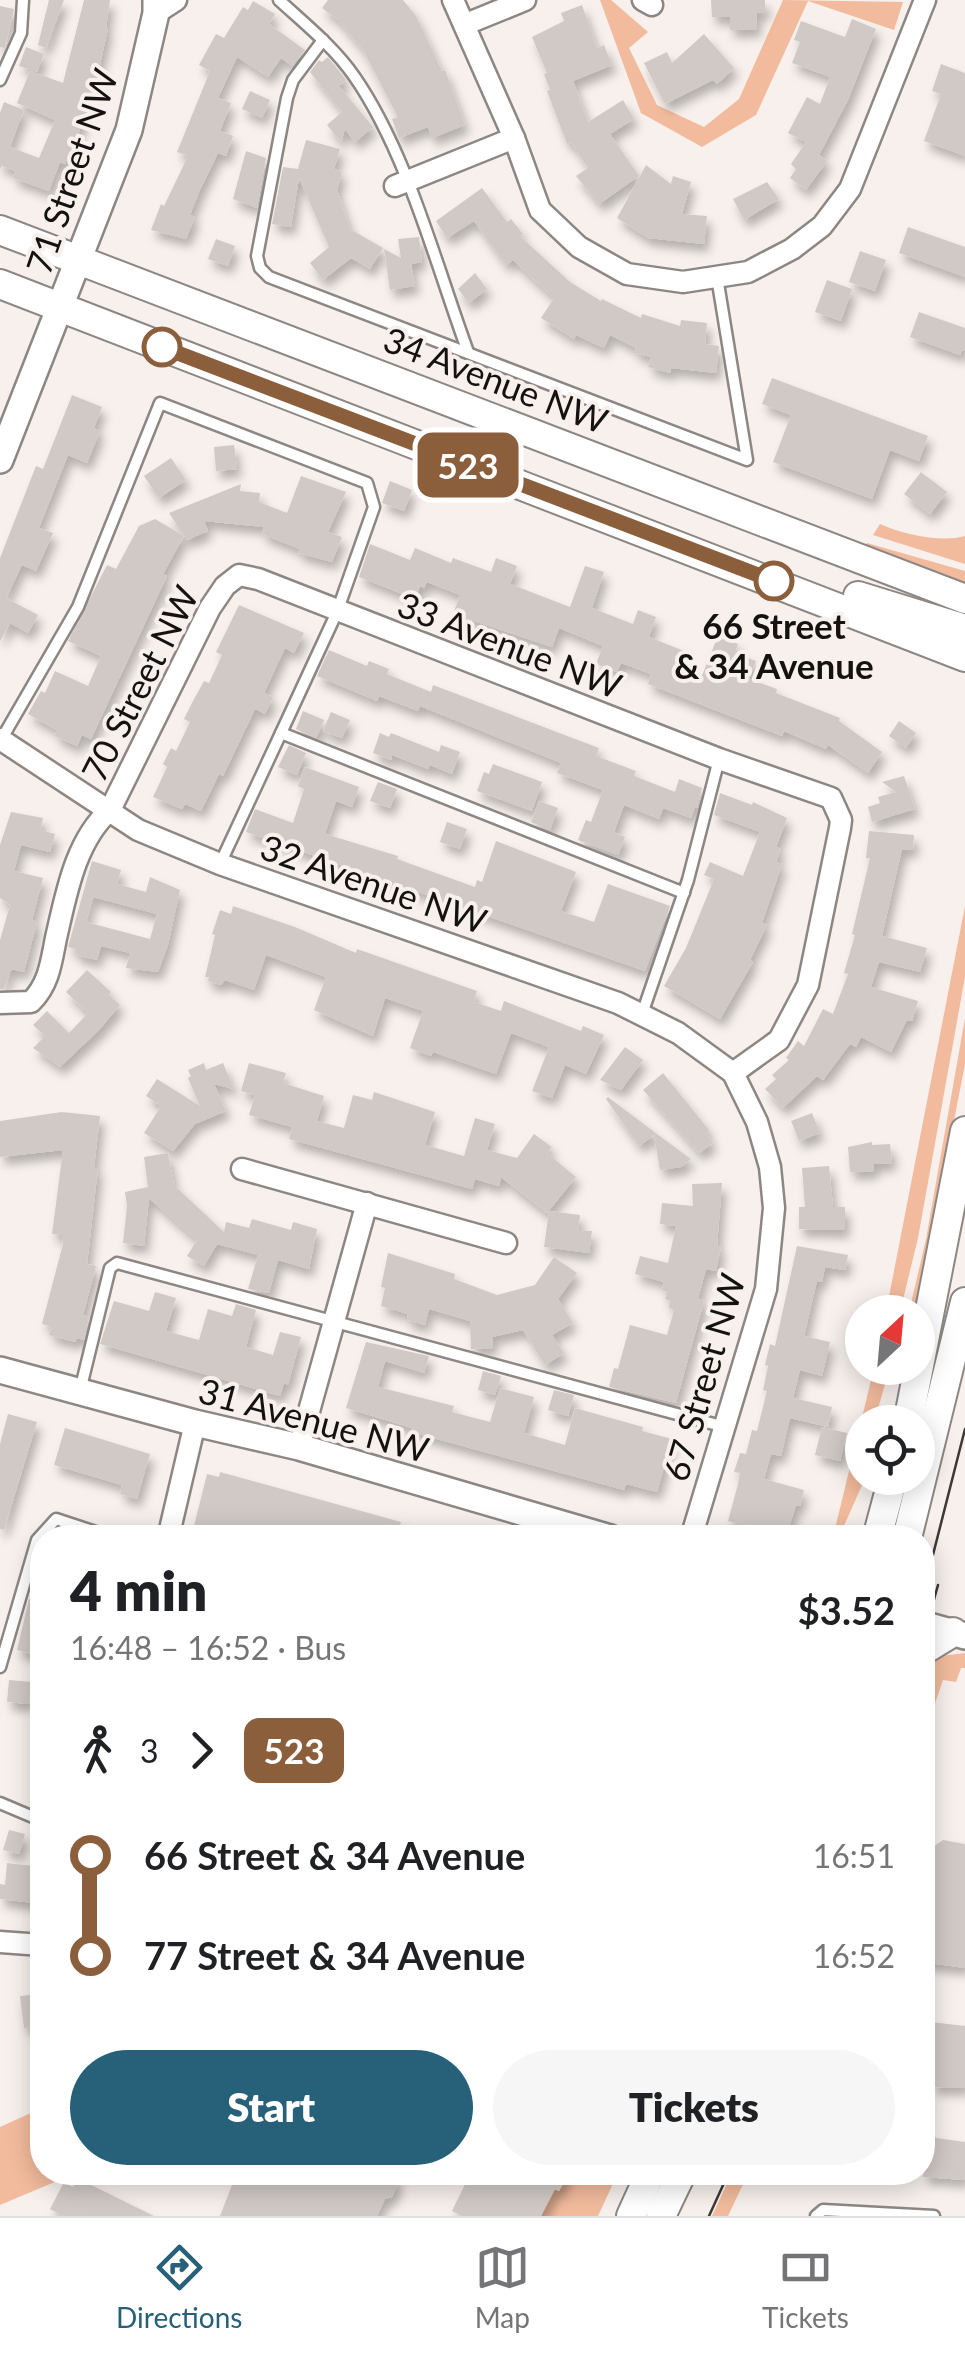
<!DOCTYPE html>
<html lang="en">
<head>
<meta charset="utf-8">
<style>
  body { margin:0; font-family:Lato,sans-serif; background:#f6f6f6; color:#202124; height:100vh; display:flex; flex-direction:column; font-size:38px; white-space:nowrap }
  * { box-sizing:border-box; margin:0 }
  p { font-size:32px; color:#757577 }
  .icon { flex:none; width:55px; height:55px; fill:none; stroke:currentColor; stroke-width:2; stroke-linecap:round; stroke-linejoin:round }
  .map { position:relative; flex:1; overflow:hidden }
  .panel { position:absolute; left:30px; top:1525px; width:905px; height:660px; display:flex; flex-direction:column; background:#fff; border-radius:40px; box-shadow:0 5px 25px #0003 }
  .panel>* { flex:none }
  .badge { padding:0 20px; border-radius:15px; font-size:35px; line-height:65px }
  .needle { width:65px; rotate:26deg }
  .buttons { position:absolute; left:845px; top:1295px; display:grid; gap:20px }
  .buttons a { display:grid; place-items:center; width:90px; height:90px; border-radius:50%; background:#fff; box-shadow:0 5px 25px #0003; font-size:50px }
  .map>.badge { position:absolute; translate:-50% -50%; box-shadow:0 0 0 5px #fff }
  .legs { display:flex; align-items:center; gap:15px; height:110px; padding:0 40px; font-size:32px }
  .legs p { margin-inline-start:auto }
  .headline { display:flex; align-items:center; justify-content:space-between; height:170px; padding:0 40px }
  h1 { font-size:55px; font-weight:800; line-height:75px }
  .cta { display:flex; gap:20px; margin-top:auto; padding:20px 40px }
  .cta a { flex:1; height:115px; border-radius:60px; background:#266079; color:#fff; font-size:40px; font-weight:800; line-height:115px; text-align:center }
  .cta a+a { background:#f6f6f6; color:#202124 }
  ul { padding:0 40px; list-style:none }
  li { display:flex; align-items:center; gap:35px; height:100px; font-size:38px }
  li i { display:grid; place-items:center; width:15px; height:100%; margin:0 12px; background:currentColor }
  li i::after { content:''; width:25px; height:25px; margin:-12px; border:8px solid; border-radius:50%; background:#fff }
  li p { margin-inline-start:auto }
  li:first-child i { background:linear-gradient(#0000 50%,currentColor 0) }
  li:last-child i { background:linear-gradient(currentColor 50%,#0000 0) }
  .menu { display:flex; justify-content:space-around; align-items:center; height:140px; border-top:2px solid #e0e0e0; background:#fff; font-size:28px; color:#757577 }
  .menu a { display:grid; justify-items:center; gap:5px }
  .menu .current { color:#266079 }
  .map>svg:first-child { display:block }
  .green { fill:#f2bb9d }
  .building { fill:#d0c9c6; fill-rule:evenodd; filter:url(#shadow) }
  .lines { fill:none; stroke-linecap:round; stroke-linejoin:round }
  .service-casing { stroke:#8d8783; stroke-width:15 }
  .minor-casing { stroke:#8d8783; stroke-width:25 }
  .tertiary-casing { stroke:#8d8783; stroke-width:30 }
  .secondary-casing { stroke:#8d8783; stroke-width:32 }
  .service { stroke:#fff; stroke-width:10 }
  .minor { stroke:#fff; stroke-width:20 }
  .tertiary { stroke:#fff; stroke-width:25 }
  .secondary { stroke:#fff; stroke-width:28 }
  .tram { stroke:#3c3937; stroke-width:2.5 }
  .line-1-casing { stroke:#fff; stroke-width:22 }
  .line-1 { stroke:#8b5e3c; stroke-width:15 }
  .stop-1-dot { fill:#fff; stroke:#8b5e3c; stroke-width:5 }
  .labels { text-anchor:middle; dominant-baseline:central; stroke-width:8; stroke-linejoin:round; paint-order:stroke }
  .street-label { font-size:35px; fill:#141210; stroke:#f7f0ed }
  .stop-label { font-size:35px; font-weight:bold; fill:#141210; stroke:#f7f0ed }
</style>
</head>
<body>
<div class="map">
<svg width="965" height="2216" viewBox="0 0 965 2216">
  <defs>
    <filter id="shadow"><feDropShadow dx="4.5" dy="8" stdDeviation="5" flood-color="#0004"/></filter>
  </defs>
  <rect width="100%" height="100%" fill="#f7f0ed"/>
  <!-- green -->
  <g class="green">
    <polygon points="600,0 611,0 648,32 629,48 657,105 704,127 739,99 783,0 903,2 894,30 808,1 756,115 702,147 641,113"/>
    <path d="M 880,524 C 902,534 941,543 965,536 L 965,564 L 873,535 Z"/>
    <polygon points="867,543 965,571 965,583 864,548"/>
    <polygon points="965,906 965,977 918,1238 900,1312 886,1312"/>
    <polygon points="965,1018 965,1064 917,1312 909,1312 926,1239"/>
    <polygon points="874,1368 890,1368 874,1422 862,1422 863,1483 839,1537 833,1537"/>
    <polygon points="965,1653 965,1668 961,1668 956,1682 943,1680 923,1738 923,1722 931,1694 928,1668 941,1656"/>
    <polygon points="42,2108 42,2172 76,2173 0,2205 0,2127"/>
    <polygon points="524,2173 559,2191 569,2173 581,2177 584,2173 618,2173 598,2216 541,2216"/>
    <polygon points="732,2173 748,2174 728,2216 712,2216"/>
  </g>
  <!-- building -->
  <g class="building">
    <polygon points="49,0 64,0 46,48 38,45"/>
    <polygon points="84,0 110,0 106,28 108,28 96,83 79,132 65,164 60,162 49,191 13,178 15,171 2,166 0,169 0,113 4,102 24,110 10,147 39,158 55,120 17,103 30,71 63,83"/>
    <polygon points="328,0 403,0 416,16 442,71 445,70 465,125 432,138 428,127 399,138 392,119 398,117 363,50 338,20 322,8"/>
    <polygon points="711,0 765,0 765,13 756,13 757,29 730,30 730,17 712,17"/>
    <polygon points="253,1 275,14 269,24 305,50 292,66 281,58 268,77 237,57 218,98 231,103 220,131 233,136 226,156 218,153 200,190 190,215 195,217 186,239 151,230 161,204 164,206 188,156 177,152 210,71 199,65 216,34 224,38 243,7 248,10"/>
    <polygon points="582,5 597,48 604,45 612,65 573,81 588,122 623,100 634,119 610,134 639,176 599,204 576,176 588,168 571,142 567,144 547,91 550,90 544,74 547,73 532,37 564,21 561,13"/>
    <polygon points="0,6 14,9 5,48 0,47"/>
    <polygon points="852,19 876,29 848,100 819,155 827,161 806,190 790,178 796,169 791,164 806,142 788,133 807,97 820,104 830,77 792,63 800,42 794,40 801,21 845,37"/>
    <polygon points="704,34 734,68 717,84 713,80 665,104 644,63 667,52 672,63"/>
    <polygon points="26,47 44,54 37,72 19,66"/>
    <polygon points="328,57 346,80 339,86 373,127 355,142 345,129 341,142 327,125 342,112 310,72 319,60 322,62"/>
    <polygon points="941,64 965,73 965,156 924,141 941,94 932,91"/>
    <polygon points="250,91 270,100 262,118 242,109"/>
    <polygon points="306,140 340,149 334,169 342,172 337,190 350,229 383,248 370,269 351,258 323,280 310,263 329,247 299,178 291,227 272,224 283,167 298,169"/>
    <polygon points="246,151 266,158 257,208 233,199"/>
    <polygon points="646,165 671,184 673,176 691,182 682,214 707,216 704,244 648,238 617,218"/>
    <polygon points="767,182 779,199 744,220 733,199"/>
    <polygon points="482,188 507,222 511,219 523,234 520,236 570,282 601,301 602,299 641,318 642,314 680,326 681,320 707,323 705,344 719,346 716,373 671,368 670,373 648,367 651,357 635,353 636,348 610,335 604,348 576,335 574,339 541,318 554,298 513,260 506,265 474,221 447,238 436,221"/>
    <polygon points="908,227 965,247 965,277 899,253"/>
    <polygon points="419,237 422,262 411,264 415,286 390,290 384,249 401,258 398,239"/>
    <polygon points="216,239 235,246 228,266 208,259"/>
    <polygon points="860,251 886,260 875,291 849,282"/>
    <polygon points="475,273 487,289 469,303 458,289"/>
    <polygon points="827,280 852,289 841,321 815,312"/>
    <polygon points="919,312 965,328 965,351 962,350 960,355 910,337"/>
    <polygon points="772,378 928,436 919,461 890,450 872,499 773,462 791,415 762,404"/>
    <polygon points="72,395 102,407 94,428 100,431 87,463 68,455 39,528 53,533 36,571 22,565 6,598 38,615 28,633 10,623 0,641 0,558 36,466 43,469"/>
    <polygon points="234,445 237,469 216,471 214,447"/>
    <polygon points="171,458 186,480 159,498 144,476"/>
    <polygon points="921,472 947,492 930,514 904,494"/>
    <polygon points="301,476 346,492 328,532 342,537 332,562 298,553 300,549 262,534 264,527 204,521 208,531 187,540 169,513 241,484 240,491 260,493 259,502 287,513"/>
    <polygon points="390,481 412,490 404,511 382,503"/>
    <polygon points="155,519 184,536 163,574 167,576 91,739 82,735 77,746 55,736 57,730 28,714 41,691 45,693 55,671 88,686 101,656 68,641 107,565 116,569 139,526"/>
    <polygon points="370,544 410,560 415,548 451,563 453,558 491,572 496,558 517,566 510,584 570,607 585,566 604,572 592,608 633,624 638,610 656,617 649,637 684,651 677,669 701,678 718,636 738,644 735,653 756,661 749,679 777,689 776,693 840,718 839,721 882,752 868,773 828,745 826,749 784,731 782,736 648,684 651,674 621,663 617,672 596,664 603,646 559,628 552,647 453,614 460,595 427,582 424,588 420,586 415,599 395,591 359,577"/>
    <polygon points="239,605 304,633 294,653 285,648 264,693 273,697 265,714 255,709 223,776 219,774 201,811 185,804 182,809 153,797 167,767 163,764 171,748 176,751 190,722 184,719 193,701 204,681 209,683 222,655 216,652"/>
    <polygon points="329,650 367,666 369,661 389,669 387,674 431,692 433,685 599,748 596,756 636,771 634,776 675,792 679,779 702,788 697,808 695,807 691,818 663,808 659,819 624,805 614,832 625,837 618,855 578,840 586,820 591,822 603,790 557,773 561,763 460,722 420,706 418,711 379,696 377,701 317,676"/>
    <polygon points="303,711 324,720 316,738 296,729"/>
    <polygon points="331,712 350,720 342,738 323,731"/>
    <polygon points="899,721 916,733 906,748 889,736"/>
    <polygon points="380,733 389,737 391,733 439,752 441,745 460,752 452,774 430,765 428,769 392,755 391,760 373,753"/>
    <polygon points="289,745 306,753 297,775 278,767"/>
    <polygon points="493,764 542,782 532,811 477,791 484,772 489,774"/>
    <polygon points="305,767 359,787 352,807 336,801 325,834 398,856 397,859 475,887 477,880 482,882 496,841 576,872 561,911 594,922 608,884 670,906 645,971 246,832 255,809 293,823 304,789 298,786"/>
    <polygon points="904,776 915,809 872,822 868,807 880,803 878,797 896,792 882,782"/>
    <polygon points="378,782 397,789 390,808 370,801"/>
    <polygon points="720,793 752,805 753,802 787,818 776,847 781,849 776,862 782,864 762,923 767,925 750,960 753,962 720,1019 664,986 686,948 714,879 704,875 710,862 743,876 760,832 714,815"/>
    <polygon points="539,801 558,808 550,830 531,822"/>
    <polygon points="11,812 43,818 40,830 55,834 50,852 21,845 14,871 43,878 32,920 37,922 24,972 11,969 4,989 0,989 0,940 10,905 0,898 0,845"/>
    <polygon points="447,822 467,829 460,849 440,842"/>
    <polygon points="869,831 914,835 913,850 902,849 882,936 927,948 920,972 879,962 871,987 918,1001 912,1021 907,1020 891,1052 861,1037 856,1047 850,1044 823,1080 817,1076 783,1108 765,1089 776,1079 772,1075 789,1060 786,1058 798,1041 804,1046 823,1009 833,1014 848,974 844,973 855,935 852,934 870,858 866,858"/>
    <path d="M 92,861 L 121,870 L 117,884 L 146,892 L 150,877 L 180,890 L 168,945 L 158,972 L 126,968 L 130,953 L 101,946 L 97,960 L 80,956 L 75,953 L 76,949 L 68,947 ZM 93,897 L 157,914 L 150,939 L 86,922 Z"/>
    <polygon points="233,906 295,927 356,953 357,949 477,991 474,1002 501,1011 504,1001 581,1031 583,1026 604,1035 586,1074 565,1065 552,1098 532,1091 549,1047 511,1033 496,1074 433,1052 431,1056 410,1048 423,1011 385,998 373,1036 314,1010 326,977 266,955 254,990 225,980 221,985 208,981 209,977 205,977 215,935 212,934 220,910 231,914"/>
    <polygon points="87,970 111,992 109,995 120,1005 100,1029 60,1067 33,1048 45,1036 33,1025 47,1011 69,1033 88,1013 66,992"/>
    <polygon points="625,1047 643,1060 621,1090 600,1080"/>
    <polygon points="204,1063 206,1070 223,1063 234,1089 214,1084 226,1111 195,1124 173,1151 144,1133 161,1106 146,1096 157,1079 200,1106 188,1078 191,1076 188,1070"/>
    <polygon points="249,1063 286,1073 283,1083 324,1096 317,1121 344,1128 353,1095 372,1100 374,1092 435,1112 425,1145 464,1156 475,1118 495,1124 487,1150 517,1158 534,1134 552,1147 547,1153 576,1177 547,1213 501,1177 499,1186 475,1179 472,1189 289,1139 292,1127 249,1115 255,1095 241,1091"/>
    <polygon points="663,1073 709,1130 706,1133 713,1143 699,1153 643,1090"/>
    <polygon points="608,1097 657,1134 691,1159 681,1167 660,1170 654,1135 639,1146 606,1099"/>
    <polygon points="62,1112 100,1116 94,1168 98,1168 87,1264 96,1266 83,1315 89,1317 84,1340 77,1338 75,1342 49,1335 52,1327 42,1324 63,1244 62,1235 52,1234 63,1150 0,1157 0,1121"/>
    <polygon points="812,1113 820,1133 799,1141 791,1121"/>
    <polygon points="872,1142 872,1145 890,1144 892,1163 874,1164 874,1171 850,1172 848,1147"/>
    <polygon points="168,1153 174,1185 224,1232 226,1222 249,1228 252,1219 291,1230 293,1222 317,1229 309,1269 278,1260 269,1293 248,1289 258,1255 217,1244 204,1266 187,1256 197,1240 149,1198 144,1246 123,1243 127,1206 125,1192 148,1187 144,1157"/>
    <polygon points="829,1166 833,1207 845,1207 845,1230 799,1229 799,1207 805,1207 802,1168"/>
    <polygon points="722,1183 717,1246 721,1247 716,1271 706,1269 698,1299 704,1301 676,1403 609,1387 614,1368 618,1369 630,1325 667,1335 674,1310 669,1308 670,1301 665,1299 667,1292 662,1290 664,1282 635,1274 640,1256 668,1263 676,1226 660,1224 662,1203 693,1206 692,1184"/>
    <polygon points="549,1211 580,1215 578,1230 592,1231 589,1253 544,1247"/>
    <polygon points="797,1246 848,1255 845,1270 825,1267 822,1282 817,1281 804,1336 830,1342 822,1376 800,1370 793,1398 832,1407 828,1427 790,1418 781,1456 771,1454 764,1479 804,1490 800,1506 796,1505 786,1537 728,1521 738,1484 740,1473 734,1472 740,1453 746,1454 752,1430 757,1431 767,1391 763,1390 768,1366 765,1365 770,1344 775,1346"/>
    <polygon points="388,1253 455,1274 454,1279 497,1295 535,1285 554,1257 577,1273 558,1299 573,1323 552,1335 564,1353 545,1365 523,1330 492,1337 493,1348 471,1349 470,1321 429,1309 425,1325 407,1320 408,1314 381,1306 385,1288 381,1287"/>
    <polygon points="155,1292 176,1298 166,1331 199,1340 208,1309 232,1316 236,1304 256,1310 246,1347 273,1355 280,1332 301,1337 288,1385 284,1383 280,1396 100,1344 114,1301 149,1311"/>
    <polygon points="366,1342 429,1356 424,1373 385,1361 378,1387 454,1406 452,1412 490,1422 500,1388 534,1397 524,1433 565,1445 575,1408 643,1427 642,1431 672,1439 657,1492 626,1484 624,1490 411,1432 412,1428 346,1408"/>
    <polygon points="483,1371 501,1376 495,1395 478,1390"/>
    <polygon points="554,1390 574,1395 568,1416 548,1410"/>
    <polygon points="8,1414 37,1422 4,1530 0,1529 0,1444"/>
    <polygon points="822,1427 847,1433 840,1461 815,1455"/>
    <polygon points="65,1428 150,1454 137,1499 120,1494 122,1485 54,1465"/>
    <polygon points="220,1472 401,1522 397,1538 293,1538 264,1530 262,1538 238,1538 194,1526 207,1474 219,1477"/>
    <polygon points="29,1599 42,1603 42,1634 36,1655 17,1650"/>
    <polygon points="9,1680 31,1682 29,1704 7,1702"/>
    <polygon points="9,1830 25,1834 19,1854 3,1850"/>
    <polygon points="943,1840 965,1844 965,1968 922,1962 922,1854"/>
    <polygon points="7,1863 42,1867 42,1904 0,1899 0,1884 5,1885"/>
    <polygon points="42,1994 42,2027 24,2028 20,1996"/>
    <polygon points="922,2021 965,2026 965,2088 931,2087 935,2058 922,2057"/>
    <polygon points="929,2137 965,2142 965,2180 923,2177"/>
    <polygon points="237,2172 394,2172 398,2184 392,2197 385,2199 377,2216 220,2216"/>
    <polygon points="471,2172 569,2172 559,2191 555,2189 541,2216 462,2216 452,2211"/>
    <polygon points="77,2178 154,2216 62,2216 50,2209 64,2182 73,2187"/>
  </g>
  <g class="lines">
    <defs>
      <g id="service">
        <path d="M 279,0 C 305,24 334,47 354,76 C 407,152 436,265 468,352"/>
        <polyline points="323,40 293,80 287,98 257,256 260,268 269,277 747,460 717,277"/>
        <polyline points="0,80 21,33 23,0"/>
        <polyline points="1,740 78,607 160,403 367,483 374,507 337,612 281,733"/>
        <polyline points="220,864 281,733 684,893"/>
        <polyline points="642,1014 688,880 719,759"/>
        <polyline points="80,1391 110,1268 117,1263 725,1427"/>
        <polyline points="0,1667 37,1540 56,1519 114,1538"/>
        <polyline points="0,1803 33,1817 42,1816"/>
        <polyline points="816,2216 823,2210 934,2216"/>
      </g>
      <g id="minor">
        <polyline points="453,0 514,138 540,210 579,247 627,274 683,282 748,272 792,249 822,226 850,189 925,0"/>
        <polyline points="643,0 652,5"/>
        <polyline points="156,13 176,0"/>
        <polyline points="466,24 525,0"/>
        <polyline points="395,186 514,138"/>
        <polyline points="0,739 138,830 220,864 618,1003 678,1033 733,1073 757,1122 770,1167 774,1208 766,1289 691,1538"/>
        <path d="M 0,1003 L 31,1002 C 49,984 51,963 56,938 C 66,895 75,841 110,810 L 210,608 L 225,586 L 239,575 L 258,579 L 719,759 L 831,798 L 841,820 L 840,828 L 808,985 L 779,1040 L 733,1073"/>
        <polyline points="242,1169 506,1243"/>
        <polyline points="299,1447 367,1203"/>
        <polyline points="168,1538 195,1423"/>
        <polyline points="0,1942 42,1945"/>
      </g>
      <g id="tertiary">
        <polyline points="0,460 129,130 156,13 156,0"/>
        <polyline points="0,1370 195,1423 299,1447 610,1538"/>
        <polyline points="922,1624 965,1636"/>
      </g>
      <g id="secondary">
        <polyline points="0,230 965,599"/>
        <polyline points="0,284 965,657"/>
        <polyline points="858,596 965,629"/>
        <polyline points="908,1422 965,1131"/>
        <polyline points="877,1538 893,1478"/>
        <polyline points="907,1538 965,1302"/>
        <polyline points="922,1651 953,1632"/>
        <polyline points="631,2216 651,2172"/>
        <polyline points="661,2216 682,2172"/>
      </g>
    </defs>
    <!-- service casing -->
    <use href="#service" class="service-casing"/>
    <!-- minor casing -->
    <use href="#minor" class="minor-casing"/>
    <!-- tertiary casing -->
    <use href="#tertiary" class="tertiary-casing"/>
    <!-- secondary casing -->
    <use href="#secondary" class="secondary-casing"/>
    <!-- service -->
    <use href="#service" class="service"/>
    <!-- minor -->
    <use href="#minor" class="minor"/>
    <!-- tertiary -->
    <use href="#tertiary" class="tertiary"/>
    <!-- secondary -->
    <use href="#secondary" class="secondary"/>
    <!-- tram -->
    <g class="tram">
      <polyline points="922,1598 965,1429"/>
      <polyline points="922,1643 938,1585"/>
      <polyline points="709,2216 729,2172"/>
    </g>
  </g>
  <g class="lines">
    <defs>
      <polyline id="line-1" points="162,347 774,581"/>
    </defs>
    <!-- line-1 casing -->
    <use href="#line-1" class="line-1-casing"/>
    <!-- line-1 -->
    <use href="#line-1" class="line-1"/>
  </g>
  <!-- markers -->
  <g class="stop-1-dot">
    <circle cx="162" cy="347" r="18"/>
    <circle cx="774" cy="581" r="18"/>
  </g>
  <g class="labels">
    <!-- street labels -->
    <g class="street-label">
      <text transform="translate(71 171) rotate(-71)">71 Street NW</text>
      <text transform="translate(496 379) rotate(21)">34 Avenue NW</text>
      <text transform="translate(510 644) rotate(21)">33 Avenue NW</text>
      <text transform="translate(139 683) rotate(-63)">70 Street NW</text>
      <text transform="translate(374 883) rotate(19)">32 Avenue NW</text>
      <text transform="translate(703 1377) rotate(-74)">67 Street NW</text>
      <text transform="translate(314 1419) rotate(15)">31 Avenue NW</text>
    </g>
    <!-- stop labels -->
    <g class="stop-label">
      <text x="774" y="625">66 Street<tspan x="774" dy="40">&amp; 34 Avenue</tspan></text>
    </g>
  </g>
</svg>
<div class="buttons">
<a><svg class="needle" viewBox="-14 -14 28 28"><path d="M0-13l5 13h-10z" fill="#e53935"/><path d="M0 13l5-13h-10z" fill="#757577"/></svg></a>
<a><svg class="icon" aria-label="locate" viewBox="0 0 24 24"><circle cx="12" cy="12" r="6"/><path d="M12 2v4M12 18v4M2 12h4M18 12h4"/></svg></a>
</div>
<b class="badge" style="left:468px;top:465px;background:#8b5e3c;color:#fff">523</b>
<section class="panel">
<div class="headline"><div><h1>4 min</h1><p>16:48 – 16:52 · Bus</p></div><b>$3.52</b></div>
<div class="legs"><svg class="icon" aria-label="walk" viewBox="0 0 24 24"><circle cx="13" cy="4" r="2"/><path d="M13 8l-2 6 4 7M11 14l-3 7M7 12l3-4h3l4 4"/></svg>3<svg class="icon" aria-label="forward" viewBox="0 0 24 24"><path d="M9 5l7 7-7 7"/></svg><b class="badge" style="background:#8b5e3c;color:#fff">523</b></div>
<ul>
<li><i style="color:#8b5e3c"></i><b>66 Street &amp; 34 Avenue</b><p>16:51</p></li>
<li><i style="color:#8b5e3c"></i><b>77 Street &amp; 34 Avenue</b><p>16:52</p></li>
</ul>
<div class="cta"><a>Start</a><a>Tickets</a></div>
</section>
</div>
<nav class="menu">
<a class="current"><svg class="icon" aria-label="directions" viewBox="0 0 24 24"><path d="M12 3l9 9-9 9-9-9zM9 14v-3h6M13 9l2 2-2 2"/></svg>Directions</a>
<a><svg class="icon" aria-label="map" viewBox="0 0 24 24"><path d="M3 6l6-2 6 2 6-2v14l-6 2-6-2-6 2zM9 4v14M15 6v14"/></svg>Map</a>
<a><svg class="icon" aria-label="tickets" viewBox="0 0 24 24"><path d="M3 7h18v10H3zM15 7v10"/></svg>Tickets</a>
</nav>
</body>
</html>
